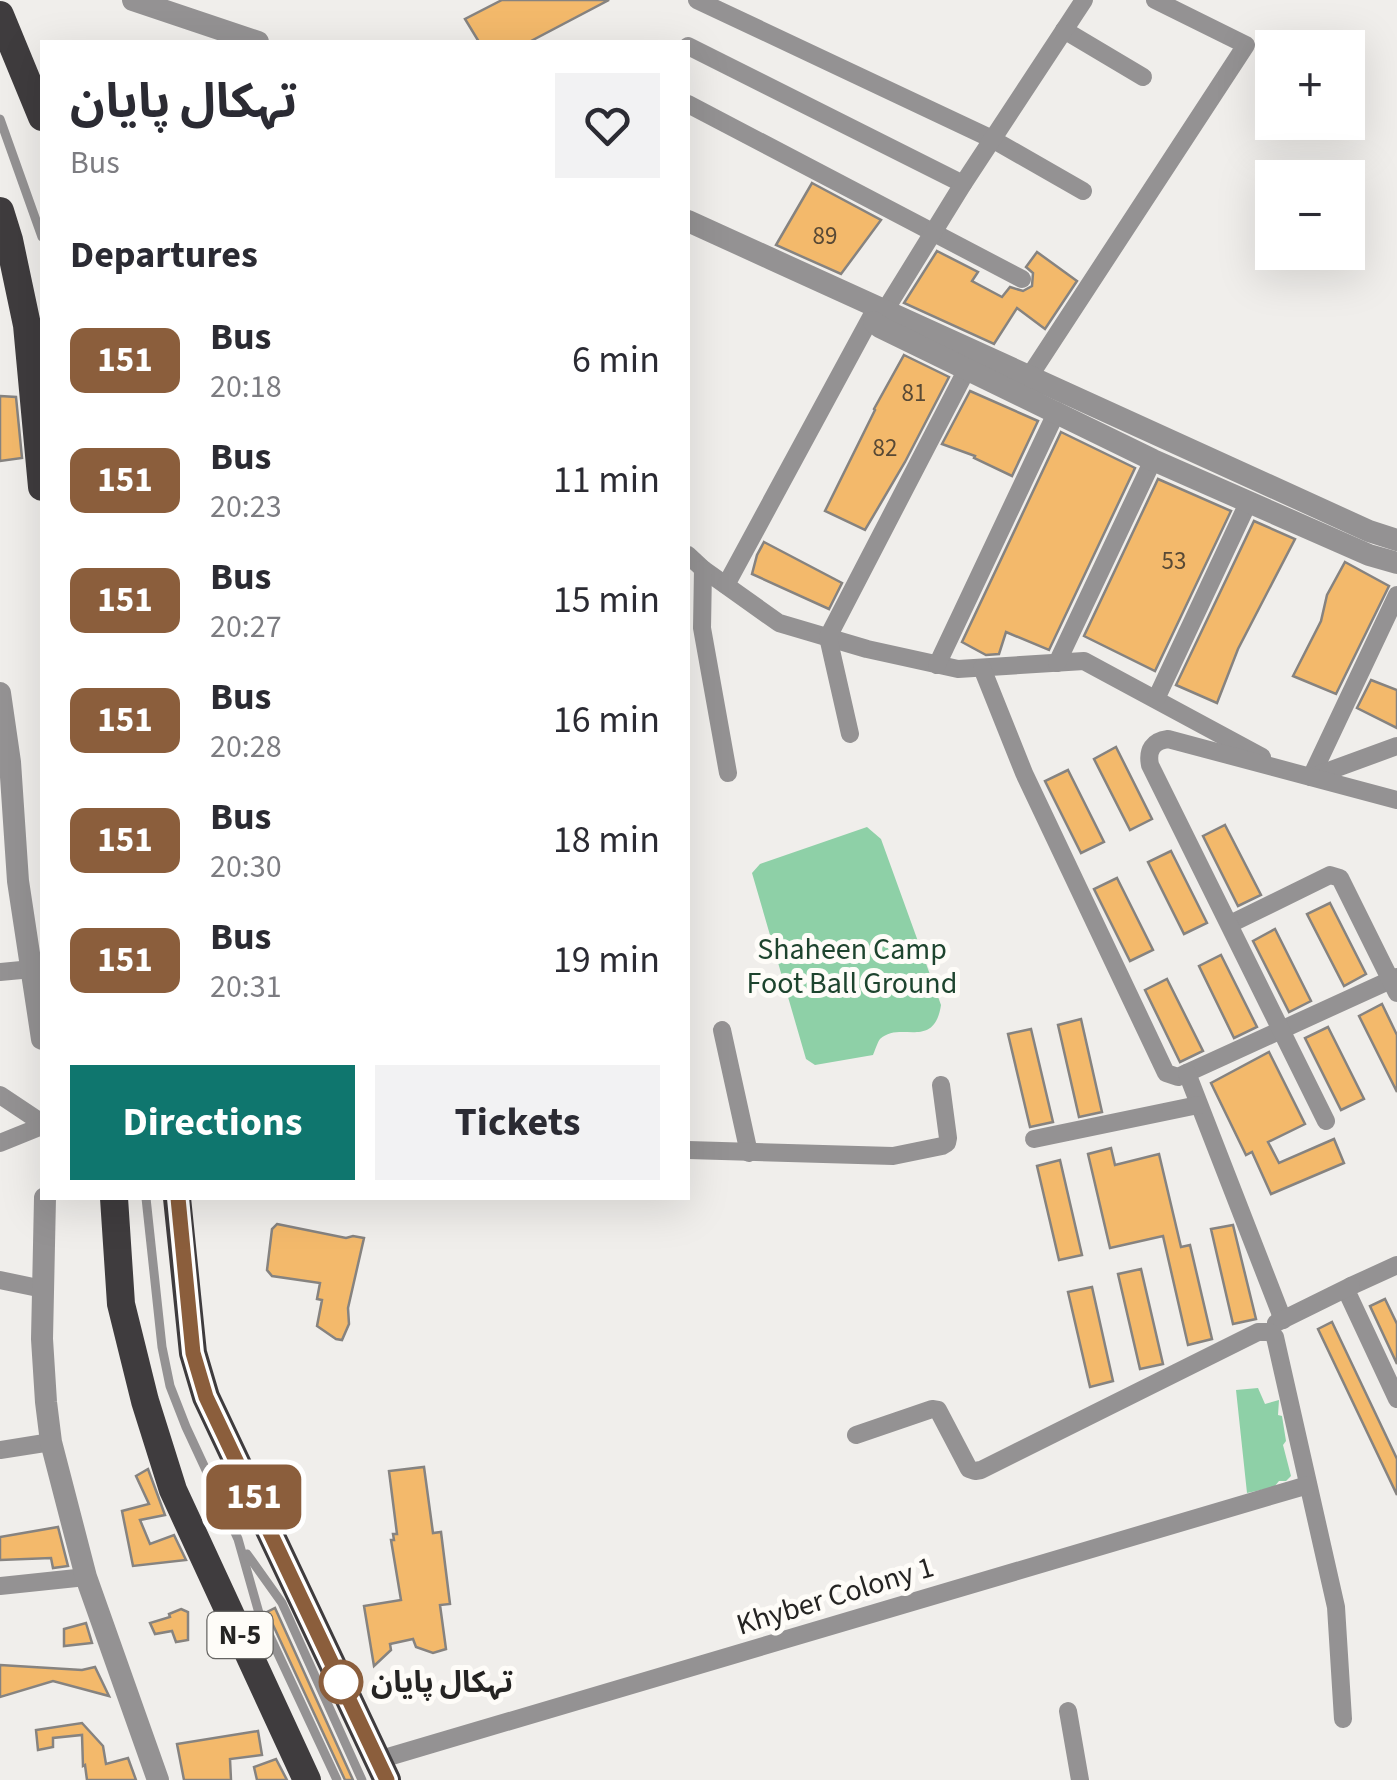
<!DOCTYPE html>
<html lang="en">
<head>
<meta charset="utf-8">
<style>
  body { margin:0; font-family:"Source Sans 3","Noto Sans Arabic",sans-serif; background:#f2f2f3; color:#2b2b33; height:100vh; display:flex; flex-direction:column; font-size:38px; white-space:nowrap }
  * { box-sizing:border-box; margin:0 }
  p { font-size:32px; color:#7c7c81 }
  .icon { flex:none; width:55px; height:55px; fill:none; stroke:currentColor; stroke-width:2; stroke-linecap:round; stroke-linejoin:round }
  .map { position:relative; flex:1; overflow:hidden }
  .sheet { position:absolute; left:40px; top:40px; width:650px; height:1160px; display:flex; flex-direction:column; background:#fff; border-radius:0px; box-shadow:0 10px 40px #0002 }
  .sheet>* { flex:none }
  .badge { padding:0 20px; border-radius:15px; font-size:35px; line-height:65px }
  .fabs { position:absolute; left:1255px; top:30px; display:grid; gap:20px }
  .fabs a { display:grid; place-items:center; width:110px; height:110px; border-radius:0px; background:#fff; box-shadow:0 10px 40px #0002; font-size:50px }
  .map>.badge { position:absolute; translate:-50% -50%; box-shadow:0 0 0 5px #fff }
  h2 { padding:0 30px; font-size:38px; line-height:90px }
  .round { display:grid; place-items:center; flex:none; width:105px; height:105px; border-radius:0px; background:#f2f2f3 }
  .summary { display:flex; align-items:center; justify-content:space-between; height:170px; padding:0 30px }
  h1 { font-size:48px; font-weight:700; line-height:75px }
  .button { display:flex; gap:20px; margin-top:auto; padding:20px 30px }
  .button a { flex:1; height:115px; border-radius:0px; background:#0f766e; color:#fff; font-size:40px; font-weight:700; line-height:115px; text-align:center }
  .button a+a { background:#f2f2f3; color:#2b2b33 }
  ul { padding:0; list-style:none }
  li { display:flex; align-items:center; gap:30px; height:120px; padding:0 30px }
  li div { flex:1 }
  li b { display:block; font-size:38px }
  li em { font-style:normal }
  li .badge { min-width:110px; font-weight:700; text-align:center }
  .map>svg:first-child { display:block }
  .green { fill:#8ed0a7 }
  .building { fill:#f3b96b; stroke:#868380; stroke-width:2.5 }
  .lines { fill:none; stroke-linecap:round; stroke-linejoin:round }
  .service { stroke:#949293; stroke-width:9 }
  .minor { stroke:#949293; stroke-width:18 }
  .tertiary { stroke:#949293; stroke-width:22 }
  .trunk { stroke:#3f3c3e; stroke-width:28 }
  .line-casing { stroke:#fff; stroke-width:22 }
  .line { stroke:#8b5e3c; stroke-width:15 }
  .stop-dot { fill:#fff; stroke:#8b5e3c; stroke-width:5 }
  .labels { text-anchor:middle; dominant-baseline:central; stroke-width:10; stroke-linejoin:round; paint-order:stroke }
  .number-label { font-size:25px; fill:#584935 }
  .shield { fill:#fefcf8; stroke:#666563; stroke-width:2.5 }
  .shield-label { font-size:28px; font-weight:bold; fill:#252423 }
  .park-label { font-size:30px; fill:#1d442e; stroke:#fefcf8 }
  .street-label { font-size:30px; fill:#252423; stroke:#fefcf8 }
  .stop-label { font-size:30px; font-weight:bold; fill:#252423; stroke:#fefcf8; text-anchor:start }
</style>
</head>
<body>
<div class="map">
<svg width="1397" height="1780" viewBox="0 0 1397 1780">
  <rect width="100%" height="100%" fill="#f0eeeb"/>
  <!-- green -->
  <g class="green">
    <path d="M 867,827 L 881,839 L 941,1005 C 934,1051 900,1020 880,1039 C 878,1041 874,1053 873,1055 L 815,1065 L 806,1059 L 752,873 L 760,864 Z"/>
    <polygon points="1258,1388 1265,1404 1279,1400 1278,1415 1282,1416 1286,1441 1283,1445 1291,1476 1286,1481 1279,1481 1274,1487 1247,1493 1236,1390"/>
  </g>
  <!-- building -->
  <g class="building">
    <polygon points="502,0 609,0 529,42 479,42 465,19"/>
    <polygon points="812,183 881,220 841,274 776,245"/>
    <polygon points="937,251 978,272 972,281 1002,297 1010,287 1023,291 1032,286 1033,273 1026,267 1037,252 1077,281 1045,329 1017,308 994,344 904,303"/>
    <polygon points="904,355 949,377 905,462 865,530 825,511 875,410 874,409"/>
    <polygon points="970,391 1038,421 1012,476 974,458 975,456 942,444"/>
    <polygon points="0,396 16,397 22,458 0,461"/>
    <polygon points="1061,432 1135,468 1049,650 1006,632 999,654 986,655 962,642"/>
    <polygon points="1158,479 1231,511 1155,671 1084,636"/>
    <polygon points="1254,521 1295,539 1238,649 1217,703 1176,685"/>
    <polygon points="764,542 842,583 829,609 752,574 757,555"/>
    <polygon points="1345,562 1389,586 1336,694 1293,676 1321,621 1327,595"/>
    <polygon points="1371,680 1397,690 1397,728 1357,708"/>
    <polygon points="1116,747 1152,819 1130,830 1094,759"/>
    <polygon points="1068,770 1104,842 1081,853 1045,781"/>
    <polygon points="1225,825 1261,895 1238,906 1203,836"/>
    <polygon points="1171,851 1207,923 1184,934 1148,862"/>
    <polygon points="1117,878 1153,950 1130,961 1094,889"/>
    <polygon points="1330,903 1366,974 1344,986 1307,914"/>
    <polygon points="1275,929 1311,1001 1289,1012 1253,941"/>
    <polygon points="1221,955 1257,1027 1234,1038 1199,966"/>
    <polygon points="1167,979 1203,1051 1180,1062 1145,990"/>
    <polygon points="1382,1004 1397,1035 1397,1092 1359,1016"/>
    <polygon points="1081,1019 1102,1112 1079,1117 1058,1025"/>
    <polygon points="1328,1027 1364,1099 1341,1110 1305,1038"/>
    <polygon points="1031,1029 1053,1122 1030,1127 1008,1034"/>
    <polygon points="1269,1052 1305,1124 1268,1142 1279,1163 1334,1139 1344,1163 1271,1194 1252,1152 1246,1155 1211,1083"/>
    <polygon points="1111,1148 1115,1165 1159,1154 1181,1247 1190,1245 1212,1339 1188,1345 1163,1236 1110,1248 1088,1154"/>
    <polygon points="1060,1160 1082,1255 1059,1260 1037,1166"/>
    <polygon points="277,1224 346,1238 353,1236 364,1238 348,1308 349,1324 342,1340 336,1339 317,1326 322,1300 317,1299 320,1283 272,1276 267,1270 272,1229"/>
    <polygon points="1233,1225 1256,1319 1233,1324 1211,1229"/>
    <polygon points="1141,1269 1163,1364 1140,1369 1118,1274"/>
    <polygon points="1092,1287 1113,1381 1090,1387 1068,1292"/>
    <polygon points="1385,1299 1397,1324 1397,1364 1370,1306"/>
    <polygon points="1332,1322 1397,1459 1397,1495 1318,1329"/>
    <polygon points="424,1467 433,1533 441,1532 450,1604 440,1605 446,1649 433,1653 416,1647 413,1639 390,1644 391,1650 374,1666 364,1606 401,1600 391,1540 394,1540 393,1534 397,1534 389,1471"/>
    <polygon points="148,1469 165,1515 140,1520 150,1544 174,1535 186,1560 133,1566 122,1511 149,1504 136,1476"/>
    <polygon points="58,1527 68,1566 53,1568 51,1558 0,1560 0,1537"/>
    <polygon points="275,1608 353,1780 345,1780 267,1612"/>
    <polygon points="181,1609 188,1612 188,1640 176,1642 172,1631 155,1634 150,1623 170,1617 169,1614"/>
    <polygon points="86,1623 92,1643 64,1646 64,1629"/>
    <polygon points="0,1665 82,1670 95,1667 109,1696 53,1681 0,1697"/>
    <polygon points="82,1723 103,1746 106,1764 128,1758 136,1780 87,1780 85,1765 83,1766 82,1735 53,1738 53,1747 38,1750 36,1730"/>
    <polygon points="258,1731 262,1755 230,1759 231,1780 184,1780 177,1744"/>
    <polygon points="276,1759 287,1780 257,1780 254,1767"/>
  </g>
  <g class="lines">
    <!-- service -->
    <g class="service">
      <polyline points="0,119 42,237"/>
      <polyline points="146,1198 162,1347 170,1386 186,1427 238,1539 259,1613 337,1780"/>
      <polyline points="247,1554 282,1603 362,1780"/>
    </g>
    <!-- minor -->
    <g class="minor">
      <polyline points="697,0 992,139 1083,191"/>
      <polyline points="1064,30 1143,77"/>
      <polyline points="688,46 963,184"/>
      <polyline points="688,104 1022,279"/>
      <polyline points="884,312 963,184 1084,0"/>
      <polyline points="1029,377 1246,45 1155,0"/>
      <polyline points="688,555 703,569 779,623 867,649 958,669 1084,661 1262,757"/>
      <polyline points="703,569 702,628 728,773"/>
      <polyline points="726,585 876,308"/>
      <polyline points="1057,663 1153,460"/>
      <polyline points="937,665 1057,411"/>
      <polyline points="982,668 1024,773 1166,1073 1178,1077 1397,977"/>
      <polyline points="1156,699 1248,503"/>
      <polyline points="850,734 828,637 966,371"/>
      <polyline points="1311,777 1397,595"/>
      <polyline points="1312,777 1397,746"/>
      <polyline points="1230,924 1330,875 1340,878 1397,993"/>
      <polyline points="0,972 32,969"/>
      <polyline points="722,1030 749,1153"/>
      <polyline points="1187,1073 1283,1320"/>
      <polyline points="0,1095 42,1123"/>
      <path d="M 1326,1121 L 1150,765 C 1147,750 1153,741 1168,739 L 1397,800"/>
      <polyline points="1034,1139 1198,1105"/>
      <polyline points="0,1143 42,1126"/>
      <polyline points="688,1150 893,1156 942,1146 947,1143 948,1138 941,1085"/>
      <polyline points="1397,1265 1351,1286 1347,1292 1397,1399"/>
      <polyline points="0,1280 43,1289"/>
      <polyline points="1276,1323 1351,1286"/>
      <polyline points="856,1435 932,1409 938,1410 969,1469 975,1471 981,1470 1258,1332 1270,1332 1275,1337 1336,1607 1343,1719"/>
      <polyline points="0,1450 51,1442"/>
      <polyline points="0,1586 86,1577"/>
      <polyline points="1068,1711 1080,1780"/>
      <polyline points="378,1760 1308,1485"/>
    </g>
    <!-- tertiary -->
    <g class="tertiary">
      <polyline points="133,0 258,42"/>
      <path d="M 688,221 C 915,324 1141,429 1369,531 L 1397,540"/>
      <polyline points="874,322 880,327 1153,460 1369,555 1397,563"/>
      <polyline points="0,693 10,762 18,881 42,1039"/>
      <polyline points="45,1198 42,1339 46,1402 51,1442 86,1577 158,1780"/>
    </g>
    <!-- trunk -->
    <g class="trunk">
      <polyline points="0,15 42,117"/>
      <polyline points="0,211 9,240 27,325 42,487"/>
      <polyline points="114,1198 121,1304 145,1401 173,1490 307,1780"/>
      <polyline points="177,1198 193,1353 206,1397 387,1780"/>
    </g>
  </g>
  <g class="lines">
    <defs>
      <polyline id="line" points="178,1198 193,1353 206,1397 387,1780"/>
    </defs>
    <!-- line casing -->
    <use href="#line" class="line-casing"/>
    <!-- line -->
    <use href="#line" class="line"/>
  </g>
  <!-- markers -->
  <circle class="stop-dot" cx="341" cy="1682" r="20"/>
  <g class="labels">
    <!-- number labels -->
    <g class="number-label">
      <text x="825" y="236">89</text>
      <text x="914" y="393">81</text>
      <text x="885" y="448">82</text>
      <text x="1174" y="561">53</text>
    </g>
    <!-- shield labels -->
    <rect class="shield" x="207.5" y="1612" width="65" height="46" rx="8"/>
    <g class="shield-label">
      <text x="240" y="1635">N-5</text>
    </g>
    <!-- park labels -->
    <g class="park-label">
      <text x="852" y="949">Shaheen Camp<tspan x="852" dy="34">Foot Ball Ground</tspan></text>
    </g>
    <!-- street labels -->
    <g class="street-label">
      <text transform="translate(835 1596) rotate(-17)">Khyber Colony 1</text>
    </g>
    <!-- stop labels -->
    <g class="stop-label">
      <text x="371" y="1682">تہکال پایان</text>
    </g>
  </g>
</svg>
<div class="fabs">
<a>+</a>
<a>−</a>
</div>
<b class="badge" style="left:254px;top:1497px;background:#8b5e3c;color:#fff">151</b>
<section class="sheet">
<div class="summary"><div><h1>تہکال پایان</h1><p>Bus</p></div><a class="round"><svg class="icon" aria-label="heart" viewBox="0 0 24 24"><path d="M12 20l-8-8c-3-5 5-10 8-4 3-6 11-1 8 4z"/></svg></a></div>
<h2>Departures</h2>
<ul>
<li><span class="badge" style="background:#8b5e3c;color:#fff">151</span><div><b>Bus</b><p>20:18</p></div><em>6 min</em></li>
<li><span class="badge" style="background:#8b5e3c;color:#fff">151</span><div><b>Bus</b><p>20:23</p></div><em>11 min</em></li>
<li><span class="badge" style="background:#8b5e3c;color:#fff">151</span><div><b>Bus</b><p>20:27</p></div><em>15 min</em></li>
<li><span class="badge" style="background:#8b5e3c;color:#fff">151</span><div><b>Bus</b><p>20:28</p></div><em>16 min</em></li>
<li><span class="badge" style="background:#8b5e3c;color:#fff">151</span><div><b>Bus</b><p>20:30</p></div><em>18 min</em></li>
<li><span class="badge" style="background:#8b5e3c;color:#fff">151</span><div><b>Bus</b><p>20:31</p></div><em>19 min</em></li>
</ul>
<div class="button"><a>Directions</a><a>Tickets</a></div>
</section>
</div>
</body>
</html>
